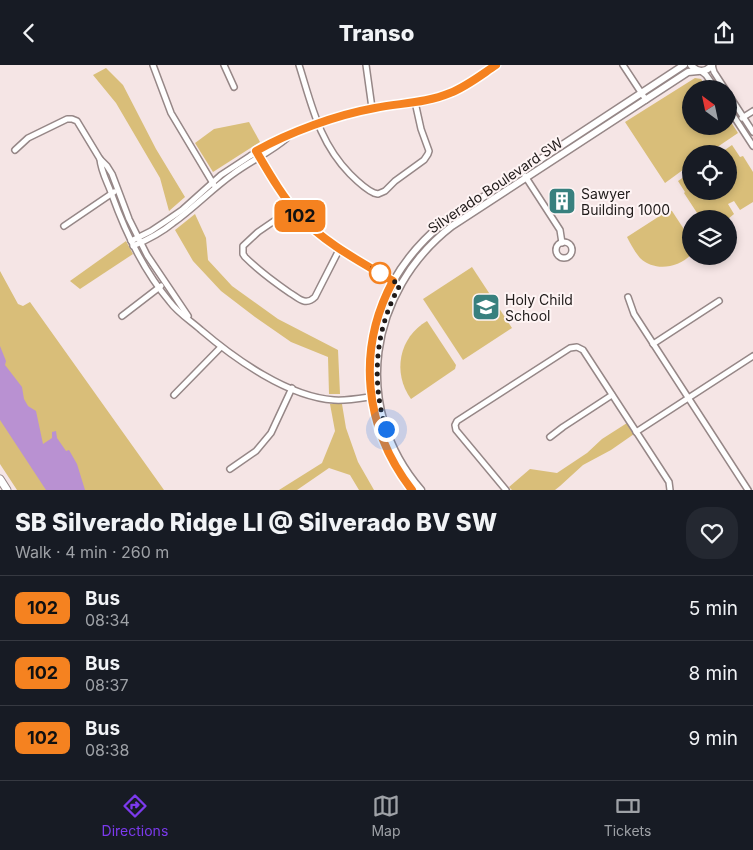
<!DOCTYPE html>
<html lang="en">
<head>
<meta charset="utf-8">
<style>
  body { margin:0; font-family:Inter,sans-serif; background:#242831; color:#f1f3f6; height:100vh; display:flex; flex-direction:column; font-size:19px; white-space:nowrap }
  * { box-sizing:border-box; margin:0 }
  p { font-size:16px; color:#9ea1a6 }
  .icon { flex:none; width:28px; height:28px; fill:none; stroke:currentColor; stroke-width:2; stroke-linecap:round; stroke-linejoin:round }
  .map { position:relative; height:425px; overflow:hidden }
  .sheet { display:flex; flex-direction:column; background:#171b24; flex:1 }
  .sheet>* { flex:none }
  .badge { padding:0 10px; border-radius:8px; font-size:18px; line-height:32px }
  .needle { width:32px; rotate:327deg }
  .controls { position:absolute; left:682px; top:15px; display:grid; gap:10px }
  .controls a { display:grid; place-items:center; width:55px; height:55px; border-radius:50%; background:#171b24; box-shadow:0 2px 8px #0003; font-size:25px }
  .you { position:absolute; width:25px; height:25px; margin:-12px; border:4px solid #fff; border-radius:50%; background:#1a73e8; box-shadow:0 0 0 8px #1a73e833 }
  .map>.badge { position:absolute; translate:-50% -50%; box-shadow:0 0 0 2px #fff }
  .round { display:grid; place-items:center; flex:none; width:52px; height:52px; border-radius:20px; background:#242831 }
  .headline { display:flex; align-items:center; justify-content:space-between; height:85px; padding:0 15px }
  h1 { font-size:24px; font-weight:800; line-height:38px }
  ul { padding:0; list-style:none }
  li { display:flex; align-items:center; gap:15px; height:65px; padding:0 15px; border-top:1px solid #363941 }
  li div { flex:1 }
  li b { display:block; font-size:19px }
  li em { font-style:normal }
  li .badge { min-width:55px; font-weight:700; text-align:center }
  header { display:flex; justify-content:space-between; align-items:center; height:65px; padding:0 15px; background:#171b24; font-size:22px; font-weight:800 }
  .menu { display:flex; justify-content:space-around; align-items:center; height:70px; border-top:1px solid #363941; background:#171b24; font-size:14px; color:#9ea1a6 }
  .menu a { display:grid; justify-items:center; gap:2px }
  .menu .selected { color:#7c3aed }
  .map>svg:first-child { display:block }
  .green { fill:#d9be79 }
  .water { fill:#b991d2 }
  .lines { fill:none; stroke-linecap:round; stroke-linejoin:round }
  .minor-casing { stroke:#968787; stroke-width:8 }
  .tertiary-casing { stroke:#968787; stroke-width:9 }
  .secondary-casing { stroke:#968787; stroke-width:9 }
  .minor { stroke:#fff; stroke-width:5 }
  .tertiary { stroke:#fff; stroke-width:6 }
  .secondary { stroke:#fff; stroke-width:7 }
  .line-casing { stroke:#fff; stroke-width:11 }
  .line { stroke:#f58220; stroke-width:8 }
  .walk { stroke:#201b1a; stroke-width:5; stroke-dasharray:0 9 }
  .stop-dot { fill:#fff; stroke:#f58220; stroke-width:2.5 }
  .labels { text-anchor:middle; dominant-baseline:central; stroke-width:4; stroke-linejoin:round; paint-order:stroke }
  .street-label { font-size:14px; fill:#201b1a; stroke:#fef4f4 }
  .poi-label { font-size:14px; fill:#201b1a; stroke:#fef4f4; text-anchor:start }
</style>
</head>
<body>
<header><svg class="icon" aria-label="back" viewBox="0 0 24 24"><path d="M15 5l-7 7 7 7"/></svg>Transo<svg class="icon" aria-label="share" viewBox="0 0 24 24"><path d="M12 15V3M7 8l5-5 5 5M5 13v7h14v-7"/></svg></header>
<div class="map">
<svg width="753" height="425" viewBox="0 0 753 425">
  <rect width="100%" height="100%" fill="#f5e5e5"/>
  <!-- green -->
  <g class="green">
    <polygon points="106,3 123,20 156,84 185,132 169,146 160,113 116,38 93,10"/>
    <polygon points="695,13 701,14 708,24 691,24 691,61 729,61 729,54 738,68 707,89 691,89 691,99 665,118 625,57"/>
    <polygon points="249,57 260,77 213,107 195,78 214,64"/>
    <polygon points="732,80 740,92 743,91 753,107 753,137 740,145 734,136 728,139 734,149 728,154 701,154 684,128 685,127 678,116 691,107 691,126 729,126 729,89 719,89"/>
    <path d="M 669,145 L 672,146 L 691,175 L 691,190 C 677,203 655,207 640,193 C 635,187 631,180 627,172 Z"/>
    <polygon points="195,149 206,173 208,195 232,221 278,254 338,285 340,329 329,329 328,292 291,277 255,252 221,226 193,196 175,165"/>
    <polygon points="126,176 133,189 80,224 70,216"/>
    <polygon points="472,202 512,263 463,295 423,234"/>
    <polygon points="0,206 18,239 23,241 30,237 164,425 17,425 0,399"/>
    <path d="M 427,256 L 456,300 L 455,304 L 411,334 C 392,308 399,272 427,256 Z"/>
    <polygon points="330,339 342,339 346,363 358,397 374,425 359,425 350,410 329,403 297,425 279,425 322,398 335,366"/>
    <polygon points="627,358 634,369 611,385 583,400 560,421 555,425 512,425 509,422 530,404 557,408 587,388 602,374"/>
  </g>
  <!-- water -->
  <polygon class="water" points="0,281 6,296 5,300 22,322 24,334 28,341 36,346 43,379 52,373 52,367 56,366 57,373 66,386 69,385 77,399 85,425 46,425 0,355"/>
  <g class="lines">
    <defs>
      <g id="minor">
        <polyline points="153,0 171,48 214,120"/>
        <polyline points="224,0 234,22"/>
        <path d="M 299,0 C 312,41 319,77 350,109 C 357,116 365,124 374,128 L 378,129 L 385,126 L 395,116 L 424,95 L 428,89 L 429,86 L 421,64 L 415,37"/>
        <polyline points="366,0 372,43"/>
        <polyline points="623,0 646,35"/>
        <polyline points="712,0 714,7 725,24"/>
        <polyline points="701,6 706,10 716,24"/>
        <polyline points="729,30 753,67"/>
        <polyline points="729,44 753,81"/>
        <polyline points="742,53 753,46"/>
        <polyline points="15,85 28,73 67,54 72,54 77,56 100,94 107,101 112,109 129,154 147,190 188,251"/>
        <path d="M 256,87 C 269,108 282,131 299,150 C 327,180 365,199 400,220"/>
        <path d="M 100,94 C 101,107 108,118 112,130 C 126,169 143,205 170,237 C 178,248 191,256 201,265 C 235,294 288,332 334,335 C 348,336 362,333 376,331"/>
        <polyline points="525,111 560,165 562,178"/>
        <path d="M 293,143 L 258,167 L 243,181 L 243,189 L 245,192 C 259,206 274,217 290,228 C 294,230 299,235 304,236 C 309,237 312,235 315,232 L 340,183"/>
        <polyline points="64,161 114,127"/>
        <polyline points="131,176 151,166 166,156 182,145 221,110 250,91 275,76 317,59 350,48 389,40 432,34 450,28 463,21 496,0"/>
        <circle cx="564" cy="185" r="8"/>
        <path d="M 133,181 C 147,175 161,168 173,158 C 194,143 212,124 233,109 C 250,96 271,87 287,73"/>
        <polyline points="628,232 634,249 748,425"/>
        <polyline points="122,251 161,221"/>
        <polyline points="653,279 719,236"/>
        <polyline points="174,330 221,282"/>
        <polyline points="636,367 753,291"/>
        <polyline points="550,372 563,362 612,330"/>
        <polyline points="230,404 256,386 271,368 292,323"/>
        <polyline points="506,425 456,365 455,360 457,356 570,283 577,282 583,285 669,417 670,425"/>
      </g>
      <g id="tertiary">
        <path d="M 691,0 C 697,8 706,8 712,0"/>
        <path d="M 412,425 C 346,339 358,228 442,159 L 684,0"/>
        <path d="M 421,425 C 350,343 368,226 452,161 L 688,7 L 698,6"/>
      </g>
      <polyline id="secondary" points="0,414 7,425"/>
    </defs>
    <!-- minor casing -->
    <use href="#minor" class="minor-casing"/>
    <!-- tertiary casing -->
    <use href="#tertiary" class="tertiary-casing"/>
    <!-- secondary casing -->
    <use href="#secondary" class="secondary-casing"/>
    <!-- minor -->
    <use href="#minor" class="minor"/>
    <!-- tertiary -->
    <use href="#tertiary" class="tertiary"/>
    <!-- secondary -->
    <use href="#secondary" class="secondary"/>
  </g>
  <g class="lines">
    <defs>
      <path id="line" d="M 412,425 C 364,363 356,285 393,216 C 361,197 324,178 299,150 C 282,131 269,108 256,86 C 290,67 336,50 375,43 C 400,38 426,38 450,28 C 466,22 481,10 496,0"/>
    </defs>
    <!-- line casing -->
    <use href="#line" class="line-casing"/>
    <!-- line -->
    <use href="#line" class="line"/>
    <!-- walk -->
    <path class="walk" d="M 380,208 L 372,203 L 400,220 C 375,264 371,316 386,364"/>
  </g>
  <!-- icons -->
  <defs>
    <symbol id="building-square" viewBox="-11 -11 22 22"><rect x="-9" y="-9" width="18" height="18" rx="4" fill="#38807e" stroke="#fef4f4"/><path d="M-4-6H4V6H1V3H-1V6H-4ZM-2.5-4.3h1.7v1.8h-1.7ZM.8-4.3h1.7v1.8H.8ZM-2.5-1h1.7V.8h-1.7ZM.8-1h1.7V.8H.8Z" fill="#fff"/></symbol>
    <symbol id="school-square" viewBox="-11 -11 22 22"><rect x="-9" y="-9" width="18" height="18" rx="4" fill="#38807e" stroke="#fef4f4"/><path d="M0-5L7-2L0 1L-7-2ZM-4 1L0 2.5L4 1V4Q0 6-4 4Z" fill="#fff"/></symbol>
  </defs>
  <g fill-rule="evenodd">
    <use href="#building-square" x="546" y="120" width="32" height="32"/>
    <use href="#school-square" x="470" y="226" width="32" height="32"/>
  </g>
  <!-- markers -->
  <circle class="stop-dot" cx="380" cy="208" r="10"/>
  <g class="labels">
    <!-- street labels -->
    <g class="street-label">
      <text transform="translate(495 120) rotate(-34)">Silverado Boulevard SW</text>
    </g>
    <!-- poi labels -->
    <g class="poi-label">
      <text x="581" y="128">Sawyer<tspan x="581" dy="16">Building 1000</tspan></text>
      <text x="505" y="234">Holy Child<tspan x="505" dy="16">School</tspan></text>
    </g>
  </g>
</svg>
<div class="controls">
<a><svg class="needle" viewBox="-14 -14 28 28"><path d="M0-13l5 13h-10z" fill="#e53935"/><path d="M0 13l5-13h-10z" fill="#9ea1a6"/></svg></a>
<a><svg class="icon" aria-label="locate" viewBox="0 0 24 24"><circle cx="12" cy="12" r="6"/><path d="M12 2v4M12 18v4M2 12h4M18 12h4"/></svg></a>
<a><svg class="icon" aria-label="layers" viewBox="0 0 24 24"><path d="M12 4l9 5-9 5-9-5zM3 14l9 5 9-5"/></svg></a>
</div>
<div class="you" style="left:386px;top:364px"></div>
<b class="badge" style="left:300px;top:151px;background:#f58220;color:#111">102</b>
</div>
<section class="sheet">
<div class="headline"><div><h1>SB Silverado Ridge LI @ Silverado BV SW</h1><p>Walk · 4 min · 260 m</p></div><a class="round"><svg class="icon" aria-label="heart" viewBox="0 0 24 24"><path d="M12 20l-8-8c-3-5 5-10 8-4 3-6 11-1 8 4z"/></svg></a></div>
<ul>
<li><span class="badge" style="background:#f58220;color:#111">102</span><div><b>Bus</b><p>08:34</p></div><em>5 min</em></li>
<li><span class="badge" style="background:#f58220;color:#111">102</span><div><b>Bus</b><p>08:37</p></div><em>8 min</em></li>
<li><span class="badge" style="background:#f58220;color:#111">102</span><div><b>Bus</b><p>08:38</p></div><em>9 min</em></li>
</ul>
</section>
<nav class="menu">
<a class="selected"><svg class="icon" aria-label="directions" viewBox="0 0 24 24"><path d="M12 3l9 9-9 9-9-9zM9 14v-3h6M13 9l2 2-2 2"/></svg>Directions</a>
<a><svg class="icon" aria-label="map" viewBox="0 0 24 24"><path d="M3 6l6-2 6 2 6-2v14l-6 2-6-2-6 2zM9 4v14M15 6v14"/></svg>Map</a>
<a><svg class="icon" aria-label="tickets" viewBox="0 0 24 24"><path d="M3 7h18v10H3zM15 7v10"/></svg>Tickets</a>
</nav>
</body>
</html>
